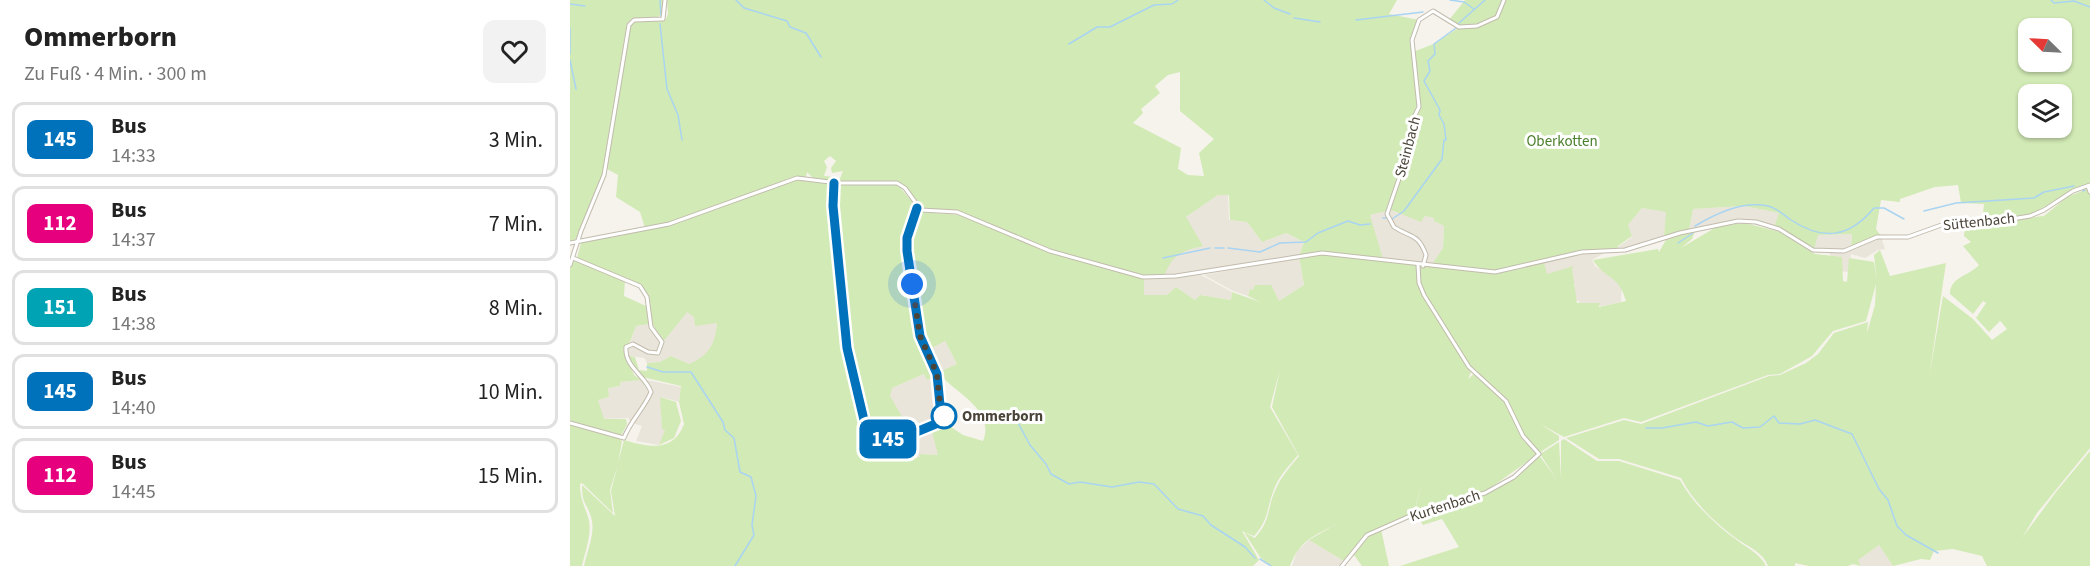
<!DOCTYPE html>
<html lang="de">
<head>
<meta charset="utf-8">
<style>
  body { margin:0; font-family:"Source Sans 3",sans-serif; background:#f2f2f2; color:#222; height:100vh; display:flex; flex-direction:column; font-size:22px; white-space:nowrap }
  * { box-sizing:border-box; margin:0 }
  p { font-size:20px; color:#767676 }
  .icon { flex:none; width:33px; height:33px; fill:none; stroke:currentColor; stroke-width:2; stroke-linecap:round; stroke-linejoin:round }
  .map { position:relative; flex:1; overflow:hidden }
  .side { display:flex; flex-direction:column; background:#fff; width:570px }
  .side>* { flex:none }
  .badge { padding:0 12px; border-radius:9px; font-size:21px; line-height:39px }
  .needle { width:39px; rotate:294deg }
  .tools { position:absolute; left:1448px; top:18px; display:grid; gap:12px }
  .tools a { display:grid; place-items:center; width:54px; height:54px; border-radius:12px; background:#fff; box-shadow:0 2px 4px #0004; font-size:30px }
  .you { position:absolute; width:30px; height:30px; margin:-15px; border:4px solid #fff; border-radius:50%; background:#1a73e8; box-shadow:0 0 0 9px #1a73e833 }
  .map>.badge { position:absolute; translate:-50% -50%; box-shadow:0 0 0 3px #fff }
  .round { display:grid; place-items:center; flex:none; width:63px; height:63px; border-radius:12px; background:#f2f2f2 }
  .head { display:flex; align-items:center; justify-content:space-between; height:102px; padding:0 24px }
  h1 { font-size:28px; font-weight:800; line-height:45px }
  ul { padding:0; list-style:none }
  li { display:flex; align-items:center; gap:18px; height:75px; margin:0 12px 9px; padding:0 12px; border:3px solid #e0e0e0; border-radius:12px }
  li div { flex:1 }
  li b { display:block; font-size:22px }
  li em { font-style:normal }
  li .badge { min-width:66px; font-weight:700; text-align:center }
  main { display:flex; flex:1; min-height:0 }
  .map>svg:first-child { display:block }
  .residential { fill:#eae5da }
  .green { fill:#d2eab5; fill-rule:evenodd }
  .lines { fill:none; stroke-linecap:round; stroke-linejoin:round }
  .stream { stroke:#a9d4f2; stroke-width:1.5 }
  .minor-casing { stroke:#c2bbae; stroke-width:5 }
  .minor { stroke:#fff; stroke-width:3 }
  .line-casing { stroke:#fff; stroke-width:14 }
  .line { stroke:#0072bc; stroke-width:9 }
  .walk { stroke:#4b4439; stroke-width:6; stroke-dasharray:0 10.8 }
  .stop-dot { fill:#fff; stroke:#0072bc; stroke-width:3 }
  .labels { text-anchor:middle; dominant-baseline:central; stroke-width:6; stroke-linejoin:round; paint-order:stroke }
  .park-label { font-size:15px; fill:#4a7f2a; stroke:#fff }
  .street-label { font-size:15px; fill:#4b4439; stroke:#fff }
  .stop-label { font-size:15px; font-weight:bold; fill:#4b4439; stroke:#fff; text-anchor:start }
</style>
</head>
<body>
<main>
<section class="side">
<div class="head"><div><h1>Ommerborn</h1><p>Zu Fuß · 4 Min. · 300 m</p></div><a class="round"><svg class="icon" aria-label="heart" viewBox="0 0 24 24"><path d="M12 20l-8-8c-3-5 5-10 8-4 3-6 11-1 8 4z"/></svg></a></div>
<ul>
<li><span class="badge" style="background:#0072bc;color:#fff">145</span><div><b>Bus</b><p>14:33</p></div><em>3 Min.</em></li>
<li><span class="badge" style="background:#e6007e;color:#fff">112</span><div><b>Bus</b><p>14:37</p></div><em>7 Min.</em></li>
<li><span class="badge" style="background:#00a3b4;color:#fff">151</span><div><b>Bus</b><p>14:38</p></div><em>8 Min.</em></li>
<li><span class="badge" style="background:#0072bc;color:#fff">145</span><div><b>Bus</b><p>14:40</p></div><em>10 Min.</em></li>
<li><span class="badge" style="background:#e6007e;color:#fff">112</span><div><b>Bus</b><p>14:45</p></div><em>15 Min.</em></li>
</ul>
</section>
<div class="map">
<svg width="1520" height="566" viewBox="0 0 1520 566">
  <rect width="100%" height="100%" fill="#f6f3ec"/>
  <!-- residential -->
  <g class="residential">
    <polygon points="648,195 658,195 659,220 677,222 692,242 716,233 734,242 729,256 734,285 709,301 683,290 680,289 678,296 663,291 634,275 723,259 594,277 598,264 607,252 616,217"/>
    <polygon points="1174,206 1209,213 1204,227 1171,219 1119,230 1123,209"/>
    <polygon points="1072,208 1097,212 1094,237 1047,251 1048,247 1062,237 1058,225"/>
    <polygon points="821,210 851,221 855,216 864,218 864,221 874,226 873,248 861,266 813,259 799,215"/>
    <polygon points="1282,234 1281,249 1311,237 1315,249 1308,250 1295,258 1281,254 1279,272 1269,271 1258,251 1244,249 1247,235"/>
    <polygon points="1018,252 1036,252 1022,260 1025,266 1052,284 1051,302 1032,306 1011,304 1003,296 1005,284 984,283 976,273 973,262"/>
    <polygon points="631,275 662,292 661,300 630,295 625,300 606,287 597,295 574,296 574,279"/>
    <polygon points="117,311 124,317 147,322 145,344 132,359 118,364 101,356 90,362 77,363 74,358 59,356 58,346 63,343 60,343 66,326 79,324 91,343"/>
    <polygon points="375,341 387,364 367,374 356,351"/>
    <polygon points="354,374 368,375 370,404 375,415 373,422 361,428 369,455 350,454 350,457 322,461 315,439 341,434 319,396 322,388"/>
    <polygon points="72,379 111,387 109,402 91,397 92,429 96,429 89,445 66,441 72,426 62,423 82,391"/>
    <polygon points="71,380 80,394 64,418 60,421 58,418 33,419 28,400 39,397 37,388 50,386 50,382"/>
    <polygon points="739,540 774,561 771,566 722,566 727,551"/>
    <polygon points="1309,545 1323,566 1291,566 1287,560"/>
  </g>
  <!-- green -->
  <g class="green">
    <polygon points="0,0 93,0 93,13 85,19 63,18 57,23 31,180 6,239 0,241"/>
    <path d="M 97,0 L 827,0 L 819,14 L 849,20 L 843,42 L 843,52 L 866,43 L 888,28 L 879,20 L 895,0 L 1520,0 L 1520,185 L 1502,190 L 1459,216 L 1412,222 L 1414,204 L 1391,203 L 1388,185 L 1365,187 L 1330,199 L 1330,202 L 1311,200 L 1306,229 L 1311,236 L 1281,248 L 1282,234 L 1248,235 L 1244,249 L 1204,227 L 1209,213 L 1174,206 L 1123,209 L 1119,230 L 1094,237 L 1096,212 L 1072,208 L 1058,225 L 1062,236 L 1048,246 L 1047,251 L 1018,251 L 929,271 L 885,269 L 926,274 L 974,263 L 977,274 L 1004,266 L 1002,269 L 1007,303 L 1030,303 L 1029,307 L 1056,301 C 1048,273 1035,280 1023,260 L 1088,249 L 1089,252 L 1097,238 L 1125,231 L 1122,239 L 1111,248 L 1148,226 L 1175,223 L 1210,232 L 1245,254 L 1272,257 L 1273,281 L 1277,282 L 1279,258 L 1304,262 L 1307,281 L 1304,255 L 1310,250 L 1320,276 L 1376,263 L 1359,378 L 1373,296 L 1403,319 L 1422,340 L 1437,329 L 1427,317 L 1430,321 L 1419,332 L 1406,318 L 1416,303 L 1413,301 L 1403,314 L 1380,294 C 1380,277 1399,276 1409,265 L 1393,246 L 1401,242 L 1394,236 L 1395,225 L 1474,216 L 1497,197 L 1517,189 L 1520,193 L 1520,448 L 1467,513 L 1452,538 L 1486,492 L 1520,451 L 1520,566 L 1417,566 L 1412,556 L 1383,549 L 1364,551 L 1360,560 L 1351,559 L 1323,566 L 1309,545 L 1288,560 L 1291,566 L 1283,564 L 1278,566 L 1239,566 L 1225,563 L 1225,566 L 1198,566 C 1193,553 1181,548 1170,541 C 1147,525 1123,502 1111,478 L 1049,459 L 1029,459 L 996,438 L 1054,420 L 1071,424 L 1199,376 L 1210,375 L 1236,363 L 1248,354 L 1264,333 L 1298,322 L 1297,333 L 1305,305 L 1306,284 L 1296,321 L 1263,331 L 1242,356 L 1210,374 L 1198,375 L 1071,422 L 1054,418 L 994,437 L 970,424 L 989,436 L 989,440 L 969,453 L 955,436 L 938,402 L 907,374 L 891,355 L 901,372 L 898,379 L 904,374 L 935,401 L 952,439 L 968,454 L 916,491 L 845,511 L 853,477 L 844,513 L 796,535 L 774,561 L 739,540 L 768,523 C 745,536 730,539 720,566 L 700,566 L 690,557 L 674,532 L 685,538 C 702,518 696,511 705,491 C 710,478 720,467 729,456 L 702,407 L 710,369 L 700,407 L 728,455 C 718,467 707,478 703,492 C 696,511 699,519 684,536 L 672,531 L 689,560 L 683,566 L 14,566 C 17,551 26,532 21,517 C 16,501 12,504 12,485 L 45,516 L 41,491 L 48,464 L 40,490 L 43,513 L 12,483 L 10,484 C 10,498 14,505 18,517 C 23,533 15,551 12,566 L 0,566 L 0,425 L 50,439 L 52,441 L 48,463 L 54,440 C 78,447 103,453 114,424 L 109,402 L 111,386 L 68,376 L 59,356 L 65,357 L 69,370 L 77,371 L 77,363 L 90,362 L 101,356 L 119,364 C 140,355 145,344 147,323 L 125,326 L 124,317 L 117,312 L 93,342 L 82,323 L 80,302 L 72,286 L 7,258 L 11,243 L 105,224 L 225,180 L 261,184 C 261,198 268,240 264,249 L 268,253 L 273,321 L 279,362 L 294,415 L 275,320 L 271,255 L 264,206 L 265,185 L 328,185 L 345,205 C 327,168 303,187 269,181 L 273,171 L 262,173 L 261,168 L 266,161 L 260,156 L 254,161 L 257,167 L 254,176 L 264,177 L 263,181 L 244,179 L 237,172 L 236,177 L 223,177 L 115,218 L 75,228 L 70,212 L 46,197 L 48,175 L 37,169 L 60,27 L 64,21 L 95,21 L 98,14 ZM 1458,28 L 1491,28 L 1491,62 L 1458,62 ZM 610,72 L 610,111 L 644,139 L 629,153 L 634,176 L 618,175 L 608,169 L 611,148 L 563,123 L 573,113 L 571,109 L 590,93 L 585,86 L 598,75 ZM 1458,94 L 1491,94 L 1491,128 L 1458,128 ZM 648,195 L 659,195 L 660,220 L 677,222 L 692,242 L 716,233 L 734,242 L 729,256 L 734,285 L 709,301 L 701,285 L 685,285 L 683,290 L 680,289 L 678,296 L 690,302 L 662,292 L 661,300 L 630,295 L 625,300 L 606,287 L 597,295 L 574,295 L 574,279 L 480,252 L 390,215 L 351,212 C 385,199 448,240 482,251 C 518,262 557,275 594,277 C 602,254 612,251 633,246 L 616,217 ZM 821,210 L 851,222 L 855,216 L 864,218 L 864,221 L 874,226 L 873,248 L 861,266 L 787,259 L 780,255 L 813,259 L 800,215 ZM 375,341 L 387,364 L 367,373 L 356,351 ZM 354,374 L 357,380 L 367,375 L 373,378 C 389,394 425,412 413,441 L 393,435 L 373,422 L 361,428 L 368,455 L 349,454 L 350,457 L 322,461 L 315,440 L 327,440 L 342,434 L 320,396 L 322,388 Z"/>
    <polygon points="4,261 55,280 54,296 78,307 79,324 66,326 60,342 53,349 64,375 71,380 50,382 50,386 38,388 39,397 28,400 34,419 56,419 57,424 51,436 22,430 0,422 0,268"/>
    <polygon points="90,397 106,402 111,421 104,438 89,445 95,430 92,429"/>
    <path d="M 994,439 L 1027,461 L 1049,461 L 1110,480 C 1123,504 1146,525 1168,541 C 1179,549 1190,554 1196,566 L 830,566 L 889,547 L 872,519 L 853,525 L 846,514 C 901,499 925,497 969,455 L 987,480 L 970,454 L 989,442 L 991,479 L 991,441 Z"/>
    <polygon points="811,529 819,566 792,566 784,555 776,562 798,536"/>
  </g>
  <g class="lines">
    <!-- stream -->
    <g class="stream">
      <polyline points="90,0 91,16"/>
      <polyline points="166,0 174,8 217,21 220,27 236,33 251,57"/>
      <polyline points="694,0 704,8 720,14"/>
      <polyline points="880,0 894,2 904,9"/>
      <polyline points="1481,0 1484,3 1504,1 1520,7"/>
      <polyline points="0,4 15,6"/>
      <polyline points="724,18 750,22"/>
      <polyline points="786,20 853,12"/>
      <polyline points="889,23 915,0"/>
      <polyline points="90,24 97,89 108,115 112,140"/>
      <polyline points="0,28 0,54"/>
      <polyline points="499,44 527,27 540,27 584,5 602,4 608,0"/>
      <polyline points="0,60 6,89"/>
      <polyline points="1513,191 1515,190"/>
      <polyline points="1354,211 1386,203 1464,198 1474,192 1504,186"/>
      <polyline points="813,218 816,218"/>
      <polyline points="822,219 834,211 872,159 874,140 876,140 874,124 869,115 870,110 854,81 860,71 858,61 865,54 864,44 886,28"/>
      <path d="M 1125,226 C 1147,213 1172,201 1198,206 C 1207,208 1215,216 1221,220 C 1253,241 1279,238 1304,208 L 1314,208 L 1334,219"/>
      <polyline points="1108,243 1123,233"/>
      <polyline points="645,248 654,248"/>
      <polyline points="658,248 690,252 710,243 736,242 748,233 778,221 790,225 800,224"/>
      <polyline points="593,258 640,248"/>
      <polyline points="77,367 93,372 121,372 153,422 155,430 164,438 170,472 181,477 186,496 182,525 184,535 165,566"/>
      <polyline points="432,415 446,419 460,445 476,464 481,474 499,484 510,482 542,487 569,482 584,484 608,509 633,516 641,525 675,547 685,558"/>
      <polyline points="1076,428 1092,428 1126,422 1138,426 1162,422 1173,428 1190,427 1204,416 1209,423 1230,424 1245,420 1282,434 1309,489 1318,500 1327,526 1336,535 1368,553"/>
      <polyline points="690,559 701,566"/>
    </g>
    <defs>
      <g id="minor">
        <polyline points="264,183 263,206 277,348 298,437 327,440 368,423 374,416 370,405 367,374 350,336 337,251 337,238 347,208"/>
        <polyline points="1518,186 1520,192"/>
        <polyline points="0,243 99,224 227,178 268,183 327,183 335,188 351,210 387,212 480,251 573,277 606,276 752,253 925,272 1012,252 1055,250 1110,233 1168,221 1186,222 1209,229 1243,250 1274,251 1307,237 1338,237 1377,223 1424,222 1460,216 1474,210 1503,191 1520,185"/>
        <polyline points="0,265 11,231 34,175 59,25 64,20 93,19 95,0"/>
        <path d="M 853,266 L 856,255 C 848,233 841,238 824,227 L 817,214 L 834,164 L 842,121 L 849,107 L 842,40 L 849,20 L 863,11 L 889,27 L 907,26 L 927,17 L 934,0"/>
        <path d="M 0,423 L 54,438 C 60,421 74,409 81,392 C 76,376 54,367 56,347 L 63,344 L 78,352 L 88,353 L 92,342 L 81,327 L 77,297 L 70,286 L 3,258"/>
        <polyline points="772,566 797,535 856,509 915,493 944,477 969,454 953,436 936,401 899,367 854,295 849,283 848,265"/>
      </g>
    </defs>
    <!-- minor casing -->
    <use href="#minor" class="minor-casing"/>
    <!-- minor -->
    <use href="#minor" class="minor"/>
  </g>
  <g class="lines">
    <defs>
      <polyline id="line" points="264,183 263,206 277,348 298,437 327,440 368,423 374,416 370,405 367,374 350,336 337,251 337,238 347,208"/>
    </defs>
    <!-- line casing -->
    <use href="#line" class="line-casing"/>
    <!-- line -->
    <use href="#line" class="line"/>
    <!-- walk -->
    <polyline class="walk" points="342,284 350,336 367,374 370,405 374,416"/>
  </g>
  <!-- markers -->
  <circle class="stop-dot" cx="374" cy="416" r="12"/>
  <g class="labels">
    <!-- park labels -->
    <g class="park-label">
      <text x="992" y="141">Oberkotten</text>
    </g>
    <!-- street labels -->
    <g class="street-label">
      <text transform="translate(838 147) rotate(-75)">Steinbach</text>
      <text transform="translate(1409 222) rotate(-6)">Süttenbach</text>
      <text transform="translate(875 506) rotate(-18)">Kurtenbach</text>
    </g>
    <!-- stop labels -->
    <g class="stop-label">
      <text x="392" y="416">Ommerborn</text>
    </g>
  </g>
</svg>
<div class="tools">
<a><svg class="needle" viewBox="-14 -14 28 28"><path d="M0-13l5 13h-10z" fill="#e53935"/><path d="M0 13l5-13h-10z" fill="#767676"/></svg></a>
<a><svg class="icon" aria-label="layers" viewBox="0 0 24 24"><path d="M12 4l9 5-9 5-9-5zM3 14l9 5 9-5"/></svg></a>
</div>
<div class="you" style="left:342px;top:284px"></div>
<b class="badge" style="left:318px;top:439px;background:#0072bc;color:#fff">145</b>
</div>
</main>
</body>
</html>
